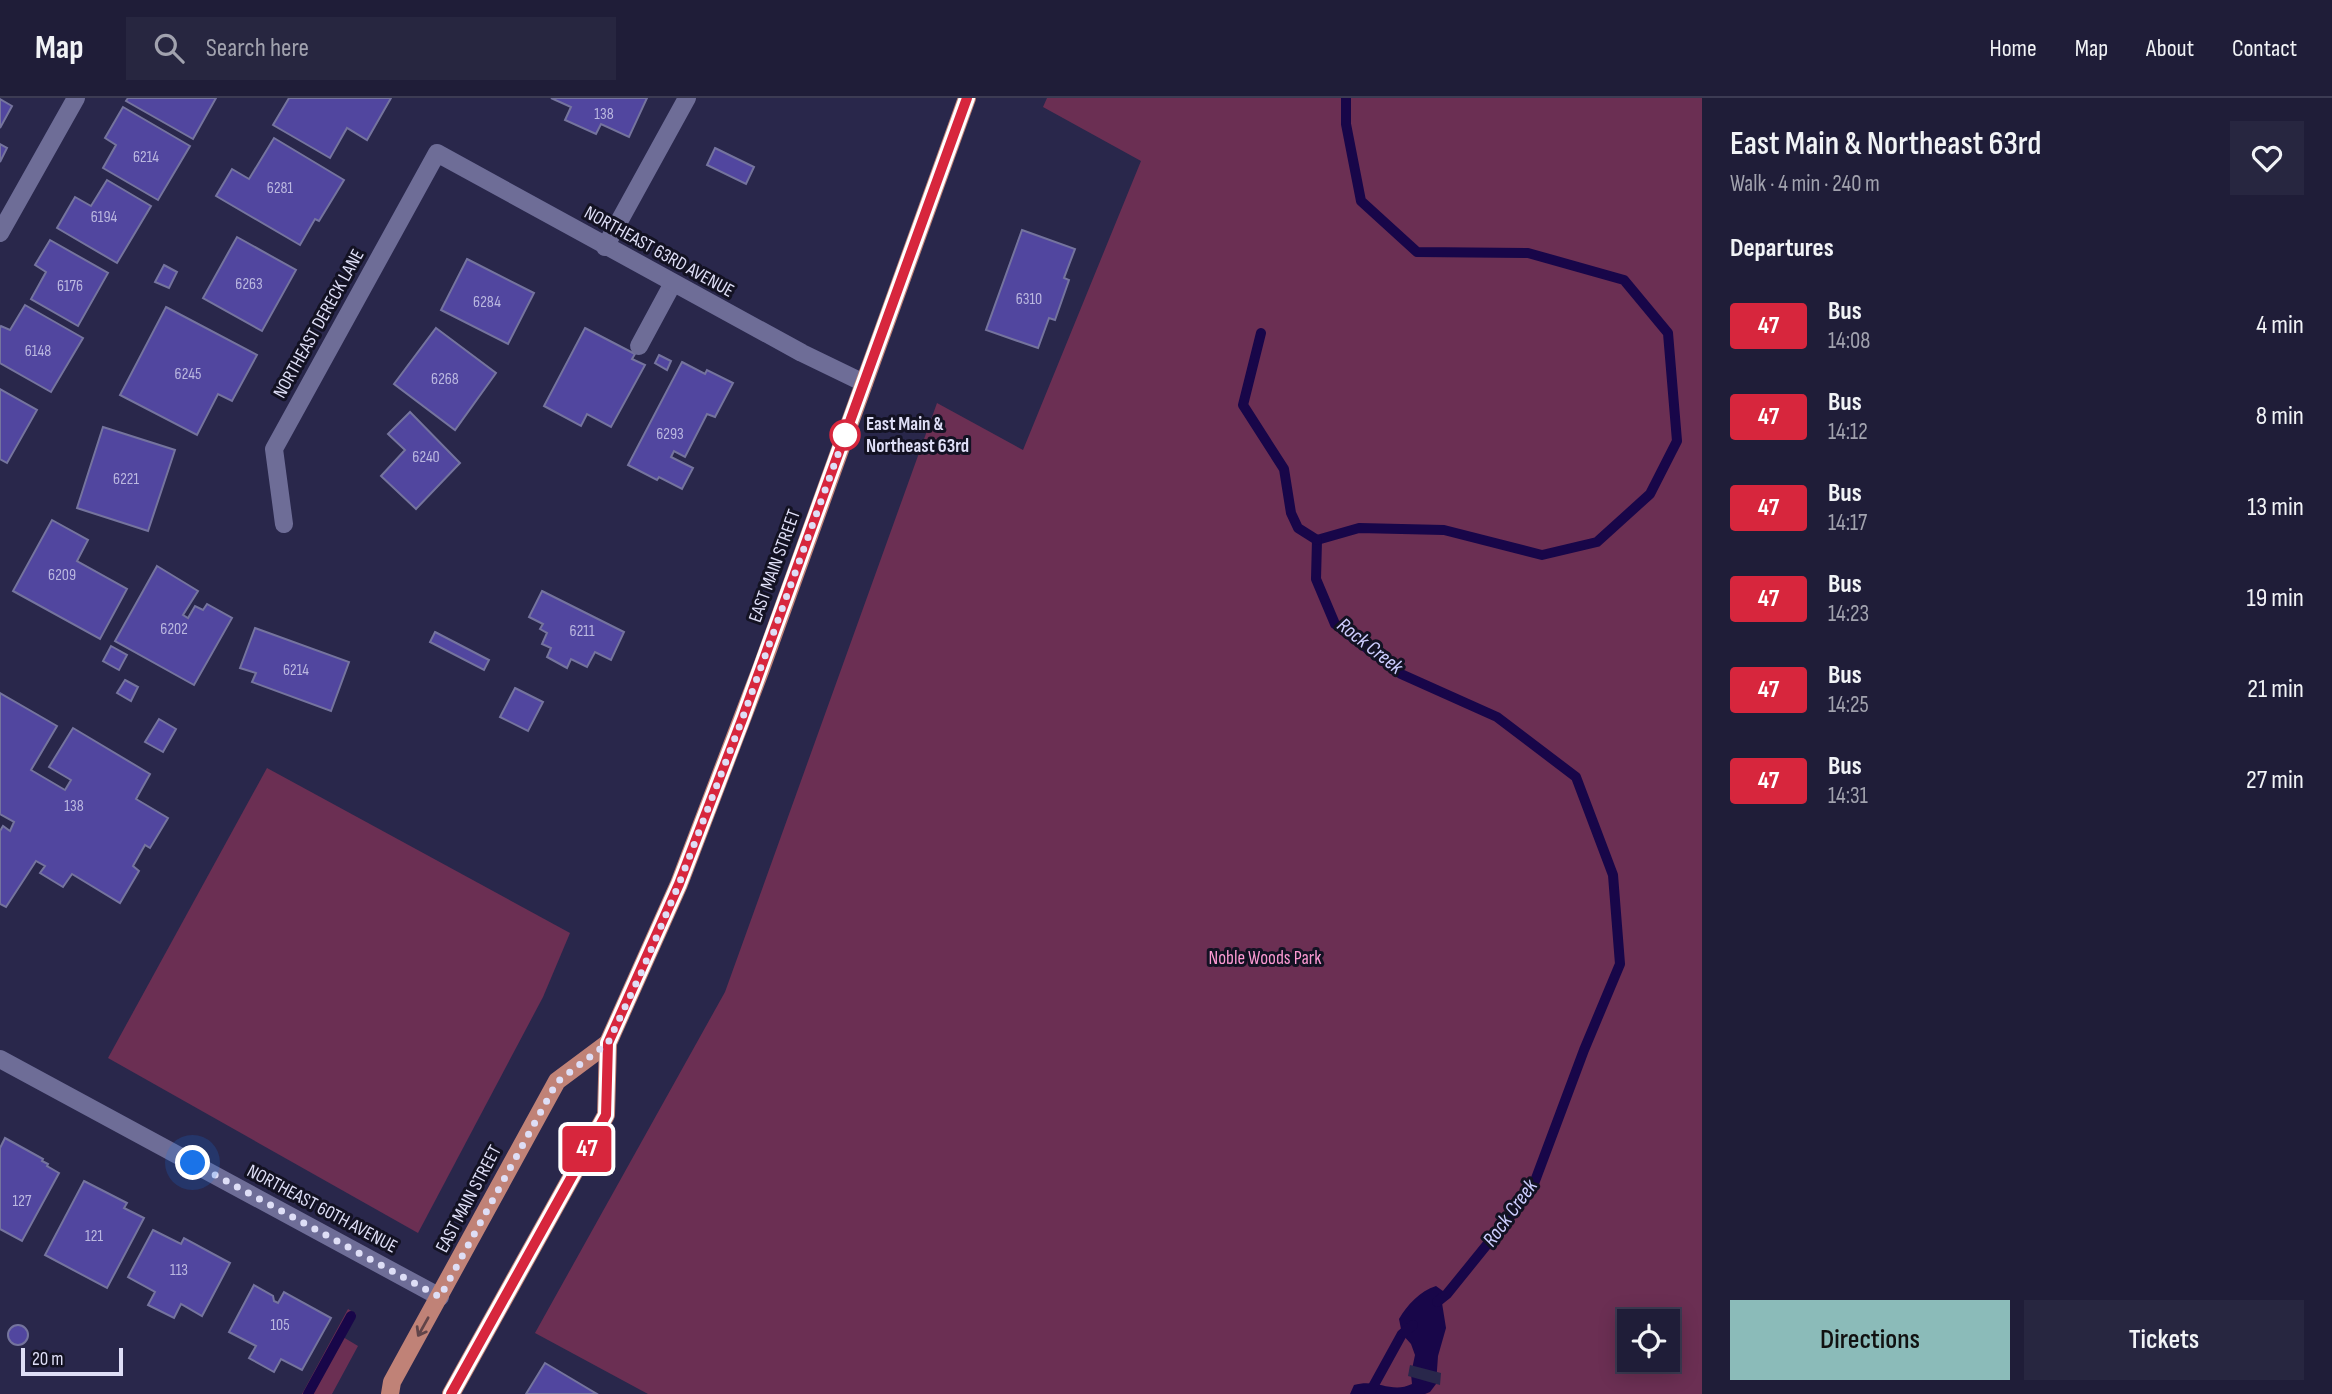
<!DOCTYPE html>
<html lang="en">
<head>
<meta charset="utf-8">
<style>
  body { margin:0; font-family:"Sofia Sans Condensed",sans-serif; background:#272640; color:#f1f3f6; height:100vh; display:flex; flex-direction:column; font-size:26px; white-space:nowrap }
  * { box-sizing:border-box; margin:0 }
  p { font-size:23px; color:#a1a2ae }
  .icon { flex:none; width:38px; height:38px; fill:none; stroke:currentColor; stroke-width:2; stroke-linecap:round; stroke-linejoin:round }
  .map { position:relative; flex:1; overflow:hidden }
  .details { display:flex; flex-direction:column; background:#1f1d38; width:630px }
  .details>* { flex:none }
  .badge { padding:0 14px; border-radius:5px; font-size:24px; line-height:46px }
  .buttons { position:absolute; left:1617px; top:1211px; display:grid; gap:14px }
  .buttons a { display:grid; place-items:center; width:63px; height:63px; border-radius:0px; background:#1f1d38; box-shadow:0 4px 18px #0003,0 0 0 2px #3c3b53; font-size:35px }
  .scale { position:absolute; left:21px; bottom:18px; width:102px; box-sizing:border-box; padding-left:7px; border:4px solid #dedef6; border-top:0; font-size:19px; line-height:24px; white-space:nowrap; color:#dedef6; -webkit-text-stroke:5px #131223; paint-order:stroke }
  .you { position:absolute; width:35px; height:35px; margin:-18px; border:5px solid #fff; border-radius:50%; background:#1a73e8; box-shadow:0 0 0 10px #1a73e833 }
  .map>.badge { position:absolute; translate:-50% -50%; box-shadow:0 0 0 4px #fff }
  h2 { padding:0 28px; font-size:26px; line-height:63px }
  .round { display:grid; place-items:center; flex:none; width:74px; height:74px; border-radius:0px; background:#272640 }
  .summary { display:flex; align-items:center; justify-content:space-between; height:119px; padding:0 28px }
  h1 { font-size:33px; font-weight:600; line-height:52px }
  .action { display:flex; gap:14px; margin-top:auto; padding:14px 28px }
  .action a { flex:1; height:80px; border-radius:0px; background:#8bbbb9; color:#111; font-size:28px; font-weight:600; line-height:80px; text-align:center }
  .action a+a { background:#272640; color:#f1f3f6 }
  ul { padding:0; list-style:none }
  li { display:flex; align-items:center; gap:21px; height:91px; padding:0 28px }
  li div { flex:1 }
  li b { display:block; font-size:26px }
  li em { font-style:normal }
  li .badge { min-width:77px; font-weight:700; text-align:center }
  header { display:flex; align-items:center; gap:42px; box-sizing:border-box; height:98px; padding:0 35px; background:#1f1d38; border-bottom:2px solid #3c3b53 }
  header strong { font-size:33px }
  nav { display:flex; gap:38px; margin-inline-start:auto; font-size:24px }
  .search { width:490px; height:63px; background:#272640; display:flex; align-items:center; gap:18px; box-sizing:border-box; padding:0 24px; border-radius:0px; color:#a1a2ae; font-size:26px }
  main { display:flex; flex:1; min-height:0 }
  .map>svg:first-child { display:block }
  .green { fill:#6b2f53; fill-rule:evenodd }
  .water { fill:#180649 }
  .pier { fill:#29274b }
  .lines { fill:none; stroke-linecap:round; stroke-linejoin:round }
  .stream { stroke:#180649; stroke-width:10 }
  .building { fill:#51469f; stroke:#75749e; stroke-width:2 }
  .minor { stroke:#6e6d97; stroke-width:18 }
  .major { stroke:#c08277; stroke-width:18 }
  .oneway { stroke:#614449 }
  .line-casing { stroke:#fff; stroke-width:16 }
  .line { stroke:#d7263d; stroke-width:10 }
  .walk { stroke:#dedef6; stroke-width:7; stroke-dasharray:0 12.6 }
  .stop-dot { fill:#fff; stroke:#d7263d; stroke-width:3.5 }
  .labels { text-anchor:middle; dominant-baseline:central; stroke-width:6; stroke-linejoin:round; paint-order:stroke }
  .number-label { font-size:16px; fill:#bbb8e0 }
  .street-label { font-size:19px; fill:#dedef6; stroke:#131223 }
  .stop-label { font-size:19px; font-weight:bold; fill:#dedef6; stroke:#131223; text-anchor:start }
  .park-label { font-size:19px; fill:#fc9ad3; stroke:#131223 }
  .water-label { font-size:21px; font-style:italic; fill:#ceceff; stroke:#131223 }
</style>
</head>
<body>
<header>
<strong>Map</strong>
<div class="search"><svg class="icon" aria-label="search" viewBox="0 0 24 24"><circle cx="10" cy="10" r="6"/><path d="M15 15l6 6"/></svg>Search here</div>
<nav><a>Home</a><a>Map</a><a>About</a><a>Contact</a></nav>
</header>
<main>
<div class="map">
<svg width="1702" height="1296" viewBox="0 0 1702 1296">
  <rect width="100%" height="100%" fill="#29274b"/>
  <!-- green -->
  <g class="green">
    <path d="M 1047,0 L 1702,0 L 1702,1296 L 648,1296 L 535,1235 L 725,894 L 937,305 L 1023,352 L 1141,63 L 1043,9 ZM 1629,1223 L 1668,1223 L 1668,1262 L 1629,1262 Z"/>
    <polygon points="267,670 570,835 543,899 418,1135 108,960"/>
    <polygon points="348,1211 356,1216 343,1239 358,1248 332,1296 302,1296"/>
  </g>
  <!-- water -->
  <path class="water" d="M 1436,1188 L 1447,1196 L 1442,1205 L 1446,1230 L 1438,1258 L 1436,1286 L 1430,1294 L 1425,1296 L 1350,1296 L 1354,1287 C 1377,1280 1391,1296 1412,1286 L 1411,1276 L 1415,1257 L 1411,1246 L 1402,1236 L 1399,1221 C 1407,1207 1420,1193 1436,1188 Z"/>
  <!-- pier -->
  <polygon class="pier" points="1410,1267 1441,1275 1440,1287 1408,1278"/>
  <g class="lines">
    <!-- stream -->
    <g class="stream">
      <polyline points="1346,0 1346,26 1361,103 1417,154 1528,155 1624,182 1668,235 1677,343 1650,396 1597,444 1542,457 1444,432 1359,430 1317,442 1316,481 1335,526 1401,576 1497,619 1576,679 1613,777 1620,866 1584,952 1532,1091 1447,1196 1437,1204"/>
      <polyline points="1261,235 1243,307 1284,371 1291,415 1298,430 1317,442"/>
      <polyline points="308,1296 351,1218"/>
      <polyline points="1369,1296 1402,1236 1413,1227"/>
    </g>
  </g>
  <!-- building -->
  <g class="building">
    <polygon points="128,0 216,0 193,41 126,3"/>
    <polygon points="289,0 391,0 367,42 347,30 330,60 273,27"/>
    <polygon points="551,0 647,0 629,39 601,26 596,36 565,22 571,9"/>
    <polygon points="0,1 12,8 0,30"/>
    <polygon points="123,9 190,48 158,102 103,70 116,47 105,40"/>
    <polygon points="274,40 344,82 319,123 315,121 300,147 216,98 232,71 249,81"/>
    <polygon points="0,46 7,50 0,64"/>
    <polygon points="715,50 754,69 746,86 707,67"/>
    <polygon points="107,82 151,108 117,165 57,130 75,99 91,108"/>
    <polygon points="1022,132 1075,151 1064,180 1069,182 1055,222 1049,220 1038,250 986,232"/>
    <polygon points="237,139 296,172 262,233 203,200"/>
    <polygon points="50,142 108,175 78,228 31,201 46,174 35,167"/>
    <polygon points="467,161 534,195 508,246 441,212"/>
    <polygon points="164,167 177,174 169,190 155,184"/>
    <polygon points="25,207 83,240 51,294 0,265 0,230 1,228 10,232"/>
    <polygon points="166,209 257,257 232,303 218,296 197,337 120,297"/>
    <polygon points="436,230 496,275 455,332 394,286"/>
    <polygon points="585,230 635,256 632,261 645,267 611,329 587,316 581,328 544,308"/>
    <polygon points="659,257 671,263 667,272 655,265"/>
    <polygon points="682,264 705,276 707,272 733,285 715,319 707,316 685,359 674,353 671,359 693,370 682,391 659,379 657,382 628,367"/>
    <polygon points="0,291 37,312 7,365 0,361"/>
    <polygon points="410,314 460,365 416,411 381,378 405,352 388,336"/>
    <polygon points="103,329 175,352 148,433 77,410"/>
    <polygon points="52,422 88,442 77,463 127,491 100,541 13,493"/>
    <polygon points="157,468 198,493 183,517 188,520 195,508 203,512 207,506 232,520 194,587 115,543"/>
    <polygon points="542,493 624,534 611,562 595,554 587,569 571,561 567,570 547,559 551,550 542,546 547,535 540,531 543,526 529,519"/>
    <polygon points="255,530 349,564 331,613 252,584 256,575 240,570"/>
    <polygon points="435,534 489,562 484,572 430,544"/>
    <polygon points="111,548 127,557 119,572 103,563"/>
    <polygon points="125,582 138,589 131,603 117,595"/>
    <polygon points="515,590 543,604 528,633 500,619"/>
    <polygon points="0,595 57,628 31,672 65,692 71,682 49,669 73,630 150,676 136,701 168,720 150,750 145,747 133,768 139,773 120,805 72,776 63,789 40,775 45,768 36,763 6,809 0,806 0,733 3,728 10,733 14,724 0,716"/>
    <polygon points="159,621 176,631 163,654 145,644"/>
    <polygon points="5,1040 43,1061 42,1063 48,1066 47,1068 59,1075 22,1143 0,1131 0,1050"/>
    <polygon points="84,1083 127,1105 124,1110 144,1120 107,1190 45,1157"/>
    <polygon points="153,1132 181,1146 184,1140 230,1165 202,1218 181,1206 174,1220 148,1207 155,1194 128,1179"/>
    <polygon points="254,1187 273,1198 274,1203 278,1205 284,1194 331,1220 302,1272 281,1261 274,1274 249,1260 256,1248 229,1234"/>
    <circle cx="18" cy="1237" r="10"/>
    <polygon points="545,1265 597,1296 526,1296"/>
  </g>
  <g class="lines">
    <!-- minor -->
    <g class="minor">
      <polyline points="0,135 76,0"/>
      <polyline points="605,149 687,0"/>
      <polyline points="639,248 673,185"/>
      <polyline points="284,426 274,351 437,55 802,255 864,285"/>
      <polyline points="0,961 440,1199"/>
    </g>
    <!-- major -->
    <g class="major">
      <polyline points="390,1296 392,1284 557,983 608,945"/>
      <polyline points="451,1296 606,1017 608,945 679,786 761,571 967,0"/>
    </g>
  </g>
  <!-- one-way arrows -->
  <defs><path id="oneway-shaft" d="M-6 0H5M1.5-3L5.5 0L1.5 3" fill="none" stroke-width="1.6" stroke-linecap="round" stroke-linejoin="round" transform="scale(1.75)"/></defs>
  <use class="oneway" href="#oneway-shaft" transform="translate(423 1229) rotate(119)"/>
  <g class="lines">
    <defs>
      <polyline id="line" points="451,1296 606,1017 608,945 679,786 743,619 967,0"/>
    </defs>
    <!-- line casing -->
    <use href="#line" class="line-casing"/>
    <!-- line -->
    <use href="#line" class="line"/>
    <!-- walk -->
    <polyline class="walk" points="193,1065 440,1199 557,984 608,945 642,873 679,786 743,619 845,337"/>
  </g>
  <!-- markers -->
  <circle class="stop-dot" cx="845" cy="337" r="14"/>
  <g class="labels">
    <!-- number labels -->
    <g class="number-label">
      <text x="604" y="16">138</text>
      <text x="146" y="59">6214</text>
      <text x="280" y="90">6281</text>
      <text x="104" y="119">6194</text>
      <text x="249" y="186">6263</text>
      <text x="70" y="188">6176</text>
      <text x="1029" y="201">6310</text>
      <text x="487" y="204">6284</text>
      <text x="38" y="253">6148</text>
      <text x="188" y="276">6245</text>
      <text x="445" y="281">6268</text>
      <text x="670" y="336">6293</text>
      <text x="426" y="359">6240</text>
      <text x="126" y="381">6221</text>
      <text x="62" y="477">6209</text>
      <text x="174" y="531">6202</text>
      <text x="582" y="533">6211</text>
      <text x="296" y="572">6214</text>
      <text x="74" y="708">138</text>
      <text x="22" y="1103">127</text>
      <text x="94" y="1138">121</text>
      <text x="179" y="1172">113</text>
      <text x="280" y="1227">105</text>
    </g>
    <!-- street labels -->
    <g class="street-label">
      <text transform="translate(659 154) rotate(29)">NORTHEAST 63RD AVENUE</text>
      <text transform="translate(319 226) rotate(-61)">NORTHEAST DERECK LANE</text>
      <text transform="translate(775 468) rotate(-70)">EAST MAIN STREET</text>
      <text transform="translate(469 1101) rotate(-62)">EAST MAIN STREET</text>
      <text transform="translate(322 1111) rotate(28)">NORTHEAST 60TH AVENUE</text>
    </g>
    <!-- stop labels -->
    <g class="stop-label">
      <text x="866" y="326">East Main &amp;<tspan x="866" dy="22">Northeast 63rd</tspan></text>
    </g>
    <!-- park labels -->
    <g class="park-label">
      <text x="1265" y="860">Noble Woods Park</text>
    </g>
    <!-- water labels -->
    <g class="water-label">
      <text transform="translate(1370 548) rotate(38)">Rock Creek</text>
      <text transform="translate(1510 1115) rotate(-54)">Rock Creek</text>
    </g>
  </g>
</svg>
<div class="buttons">
<a><svg class="icon" aria-label="locate" viewBox="0 0 24 24"><circle cx="12" cy="12" r="6"/><path d="M12 2v4M12 18v4M2 12h4M18 12h4"/></svg></a>
</div>
<div class="scale">20 m</div>
<div class="you" style="left:193px;top:1065px"></div>
<b class="badge" style="left:587px;top:1051px;background:#d7263d;color:#fff">47</b>
</div>
<section class="details">
<div class="summary"><div><h1>East Main &amp; Northeast 63rd</h1><p>Walk · 4 min · 240 m</p></div><a class="round"><svg class="icon" aria-label="heart" viewBox="0 0 24 24"><path d="M12 20l-8-8c-3-5 5-10 8-4 3-6 11-1 8 4z"/></svg></a></div>
<h2>Departures</h2>
<ul>
<li><span class="badge" style="background:#d7263d;color:#fff">47</span><div><b>Bus</b><p>14:08</p></div><em>4 min</em></li>
<li><span class="badge" style="background:#d7263d;color:#fff">47</span><div><b>Bus</b><p>14:12</p></div><em>8 min</em></li>
<li><span class="badge" style="background:#d7263d;color:#fff">47</span><div><b>Bus</b><p>14:17</p></div><em>13 min</em></li>
<li><span class="badge" style="background:#d7263d;color:#fff">47</span><div><b>Bus</b><p>14:23</p></div><em>19 min</em></li>
<li><span class="badge" style="background:#d7263d;color:#fff">47</span><div><b>Bus</b><p>14:25</p></div><em>21 min</em></li>
<li><span class="badge" style="background:#d7263d;color:#fff">47</span><div><b>Bus</b><p>14:31</p></div><em>27 min</em></li>
</ul>
<div class="action"><a>Directions</a><a>Tickets</a></div>
</section>
</main>
</body>
</html>
